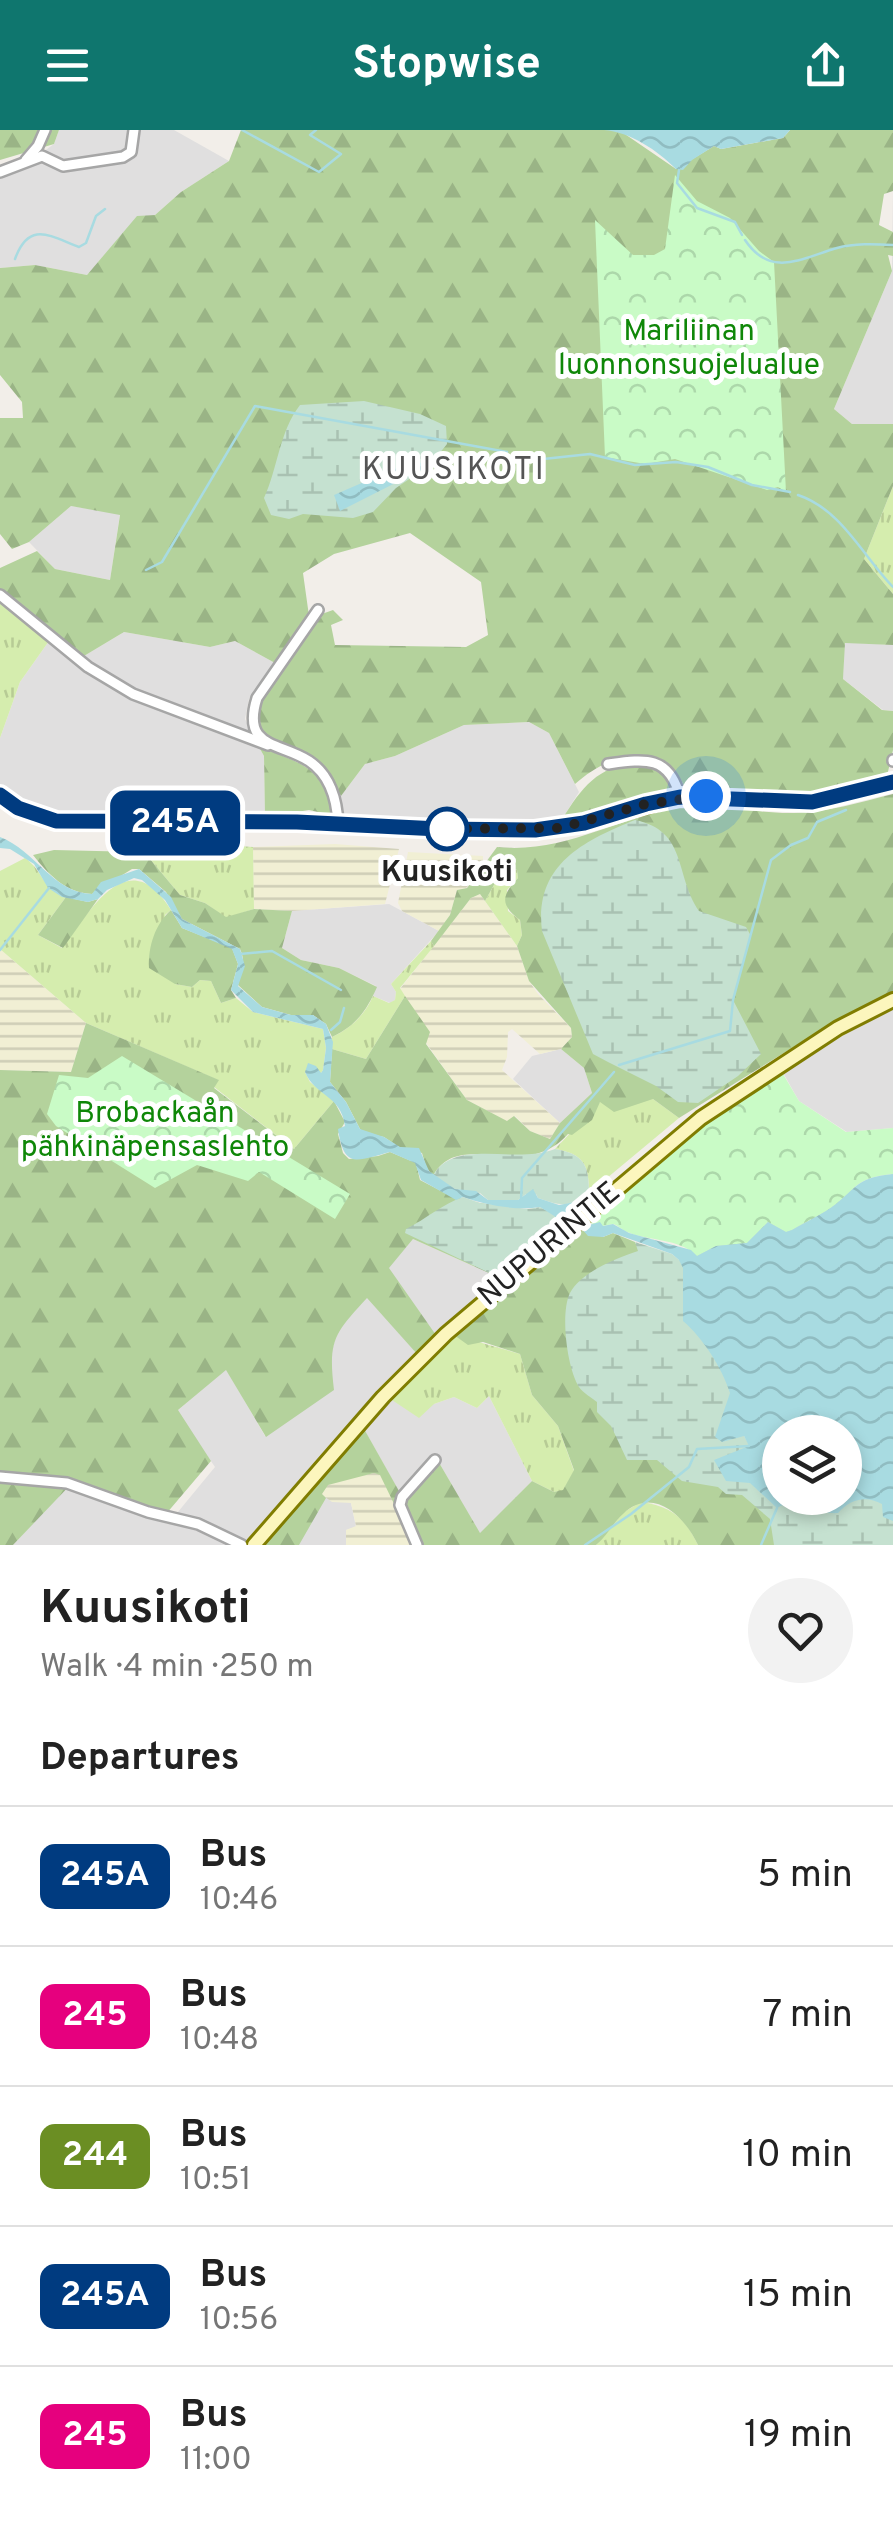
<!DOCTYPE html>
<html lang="en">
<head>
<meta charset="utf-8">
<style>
  body { margin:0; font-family:Overpass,sans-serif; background:#f2f2f2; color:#222; height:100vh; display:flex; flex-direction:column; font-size:38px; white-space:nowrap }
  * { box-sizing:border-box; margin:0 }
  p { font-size:32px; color:#767676 }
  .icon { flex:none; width:55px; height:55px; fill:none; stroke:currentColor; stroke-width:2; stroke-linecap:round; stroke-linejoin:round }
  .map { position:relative; height:1415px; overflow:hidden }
  .side { display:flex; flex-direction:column; background:#fff; flex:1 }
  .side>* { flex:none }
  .badge { padding:0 20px; border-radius:15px; font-size:35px; line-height:65px }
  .controls { position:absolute; left:762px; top:1285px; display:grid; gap:20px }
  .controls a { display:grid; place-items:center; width:100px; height:100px; border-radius:50%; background:#fff; box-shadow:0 5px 15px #0003; font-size:50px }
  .you { position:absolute; width:50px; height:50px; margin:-25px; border:8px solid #fff; border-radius:50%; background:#1a73e8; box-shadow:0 0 0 15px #1a73e833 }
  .map>.badge { position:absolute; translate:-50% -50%; box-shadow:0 0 0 5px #fff }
  h2 { padding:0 40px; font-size:38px; line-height:90px }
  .round { display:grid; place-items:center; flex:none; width:105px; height:105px; border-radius:52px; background:#f2f2f2 }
  .head { display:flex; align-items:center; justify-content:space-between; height:170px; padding:0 40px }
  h1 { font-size:48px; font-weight:700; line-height:75px }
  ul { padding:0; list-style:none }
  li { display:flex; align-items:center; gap:30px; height:140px; padding:0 40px; border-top:2px solid #e0e0e0 }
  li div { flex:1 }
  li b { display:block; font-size:38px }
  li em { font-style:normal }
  li .badge { min-width:110px; font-weight:700; text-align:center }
  header { display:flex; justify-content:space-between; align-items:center; height:130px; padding:0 40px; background:#0f766e; color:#fff; font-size:45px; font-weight:700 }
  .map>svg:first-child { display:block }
  .residential { fill:#e0dfdf }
  .farmland { fill:url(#farmland-rules) }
  .grass { fill:url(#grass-tufts) }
  .forest { fill:url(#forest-firs) }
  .wetland { fill:url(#wetland-marsh) }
  .park { fill:url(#park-crowns) }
  .water { fill:url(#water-waves); fill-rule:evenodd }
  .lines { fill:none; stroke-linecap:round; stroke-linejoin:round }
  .stream { stroke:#a8dbe1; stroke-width:2.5 }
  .street-casing { stroke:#a6a6a6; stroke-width:14 }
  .secondary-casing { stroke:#807d01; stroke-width:18 }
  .street { stroke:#fff; stroke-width:9 }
  .secondary { stroke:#fcf6bd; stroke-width:12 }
  .line-casing { stroke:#fff; stroke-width:22 }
  .line { stroke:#003b80; stroke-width:15 }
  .walk { stroke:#222; stroke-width:10; stroke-dasharray:0 18 }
  .stop-dot { fill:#fff; stroke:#003b80; stroke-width:5 }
  .labels { text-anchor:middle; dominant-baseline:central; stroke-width:10; stroke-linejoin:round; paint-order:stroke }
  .park-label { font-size:30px; fill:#0f8708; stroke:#fff }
  .stop-label { font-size:30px; font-weight:bold; fill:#222; stroke:#fff }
  .street-label { font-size:30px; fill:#222; stroke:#fff }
  .neighbourhood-label { font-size:32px; letter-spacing:2.5px; fill:#555; stroke:#fff }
</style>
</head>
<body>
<header><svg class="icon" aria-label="menu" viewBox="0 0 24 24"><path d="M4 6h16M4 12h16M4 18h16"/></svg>Stopwise<svg class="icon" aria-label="share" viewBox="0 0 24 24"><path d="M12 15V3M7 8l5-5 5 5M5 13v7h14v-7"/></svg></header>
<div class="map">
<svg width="893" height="1415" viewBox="0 0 893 1415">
  <defs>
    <pattern id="farmland-rules" width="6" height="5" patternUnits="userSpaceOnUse" patternTransform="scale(2.5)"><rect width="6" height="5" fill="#f1efd4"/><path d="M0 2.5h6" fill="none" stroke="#cecdb6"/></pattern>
    <pattern id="grass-tufts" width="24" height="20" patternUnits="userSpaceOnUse" patternTransform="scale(2.5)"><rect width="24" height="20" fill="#d5edae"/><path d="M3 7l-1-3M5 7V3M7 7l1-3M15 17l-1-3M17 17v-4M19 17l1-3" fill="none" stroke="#b7cb95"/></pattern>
    <pattern id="forest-firs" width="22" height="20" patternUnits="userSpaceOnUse" patternTransform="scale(2.5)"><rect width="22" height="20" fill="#b4d29c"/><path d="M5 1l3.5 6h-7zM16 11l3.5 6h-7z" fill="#9ab486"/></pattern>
    <pattern id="wetland-marsh" width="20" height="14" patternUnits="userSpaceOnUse" patternTransform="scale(2.5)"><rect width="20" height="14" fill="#c5e1d0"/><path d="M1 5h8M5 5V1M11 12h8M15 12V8" fill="none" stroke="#a9c1b2"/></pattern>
    <pattern id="park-crowns" width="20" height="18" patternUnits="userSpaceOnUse" patternTransform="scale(2.5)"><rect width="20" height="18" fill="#c9fbc6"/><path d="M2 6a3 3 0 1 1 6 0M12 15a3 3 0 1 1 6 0" fill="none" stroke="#acd7aa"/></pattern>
    <pattern id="water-waves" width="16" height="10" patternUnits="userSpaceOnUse" patternTransform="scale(2.5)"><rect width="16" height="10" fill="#a8dbe1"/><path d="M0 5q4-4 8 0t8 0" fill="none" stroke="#90bcc1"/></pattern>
  </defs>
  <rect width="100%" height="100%" fill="#f2eee9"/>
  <!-- residential -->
  <g class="residential">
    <polygon points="59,0 174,0 229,31 181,62 155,85 137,87 87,145 35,135 0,138 0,45 25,35 54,14"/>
    <polygon points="893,61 893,294 852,294 834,279 892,141"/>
    <polygon points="71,376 120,384 110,450 55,439 29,412"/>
    <polygon points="124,502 210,517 235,511 275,533 249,569 245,589 264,626 265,687 58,685 22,674 0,659 0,608 20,552 49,511 64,523 84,526"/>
    <polygon points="844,512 893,515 893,581 883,580 843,549"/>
    <polygon points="529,592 549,603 579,662 559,694 493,695 343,689 341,666 365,634 395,626 464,595"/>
    <polygon points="389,774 439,801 391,854 396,862 395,870 390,873 373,866 376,856 339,838 301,830 282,818 292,781"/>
    <polygon points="893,877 893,998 847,1002 799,971 782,941"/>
    <polygon points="561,919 584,938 592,963 560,993 513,949 532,926"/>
    <polygon points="413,1109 500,1148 436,1205 388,1138"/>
    <polygon points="367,1167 417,1224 247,1415 13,1415 65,1359 168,1394 215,1337 177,1281 226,1239 265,1306 330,1226 339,1198"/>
    <polygon points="489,1266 532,1351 480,1404 434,1324 399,1362 363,1297 389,1268 434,1274 454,1267 477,1278"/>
    <polygon points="310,1356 351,1373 356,1397 346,1400 346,1415 260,1415"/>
  </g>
  <!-- farmland -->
  <g class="farmland">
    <polygon points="335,714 399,719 385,774 292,781 254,779 253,717"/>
    <polygon points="408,722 483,726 483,741 466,758 457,760 450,785 439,801 402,781 398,773"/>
    <polygon points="480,764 517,816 529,851 538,864 571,898 572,907 561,919 540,924 512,899 508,902 507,927 502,940 560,993 550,1009 530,1001 515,986 508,992 467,970 426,913 400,859 471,768"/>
    <polygon points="0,819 86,893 71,942 0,940"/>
    <polygon points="374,1343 380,1344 414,1415 346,1415 346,1400 356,1396 351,1373 332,1372 310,1356"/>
  </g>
  <!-- grass -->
  <g class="grass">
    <polygon points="893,356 893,464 864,429"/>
    <polygon points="0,467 49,511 20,552 0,608"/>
    <polygon points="140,709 253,717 254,779 226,788 205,773 180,765 150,729 139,728"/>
    <path d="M 25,728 C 43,740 43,761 66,767 L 38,805 L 62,818 C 91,779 129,711 171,780 L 165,785 L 175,854 L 192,857 L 200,850 L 211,851 L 221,873 L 236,868 L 253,882 L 323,899 L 326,918 L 323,940 L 321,943 L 305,942 L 310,952 L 334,971 L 294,1019 L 214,957 L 218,950 L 86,893 L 0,819 L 0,741 Z"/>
    <polygon points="509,737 517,740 518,748 507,760 508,781 520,790 522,805 517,816 485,771 500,744"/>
    <path d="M 431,811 L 434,816 L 400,858 L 405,866 L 366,929 L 332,919 L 332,907 C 350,899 365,885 373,866 L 389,873 L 395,870 L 396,862 L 391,854 Z"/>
    <path d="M 653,969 L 679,988 L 589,1063 C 589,1035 584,1024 555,1019 L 600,972 Z"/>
    <polygon points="454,1205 520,1224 532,1265 558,1296 574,1341 563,1361 554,1362 532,1351 489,1266 477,1278 454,1267 434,1274 419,1288 389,1268"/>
    <path d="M 641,1372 C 671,1376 685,1388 698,1415 L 596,1415 L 624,1382 Z"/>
  </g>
  <!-- forest -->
  <g class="forest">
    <polygon points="0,0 59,0 54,14 0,30"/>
    <path d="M 241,0 L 619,0 L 676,39 L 714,16 L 721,19 L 783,8 L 790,0 L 893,0 L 893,61 L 884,64 L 879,95 L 893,102 L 893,126 L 888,125 L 892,141 L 834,279 L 852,294 L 893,294 L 893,356 L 864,429 L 893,464 L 893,515 L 845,513 L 843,549 L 882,580 L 893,581 L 893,620 L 887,646 L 801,665 L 686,659 C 661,608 610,623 575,654 L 549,603 L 529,592 L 464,595 L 395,626 L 365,634 L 341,666 C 334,654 326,634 315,628 C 302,621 282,621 271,611 C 234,581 299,513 319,485 L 333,480 L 343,490 L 331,495 L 335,515 L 466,517 L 488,505 L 481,452 L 410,403 L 334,424 L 303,443 L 309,486 L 275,533 L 235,511 L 210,517 L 124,502 L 84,526 L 64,523 L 0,467 L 0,438 L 37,421 L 55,439 L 110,450 L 120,385 L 71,376 L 29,412 L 12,419 L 0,404 L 0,288 L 23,288 L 22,272 L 0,245 L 0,138 L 35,135 L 87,145 L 137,86 L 155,85 L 181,62 L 229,31 Z"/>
    <path d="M 259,617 C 298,632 328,638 331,685 L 309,680 L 265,687 L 264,626 Z"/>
    <path d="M 631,634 C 656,637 664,639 675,662 L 559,694 C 578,664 593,638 631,634 Z"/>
    <path d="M 893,664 L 893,863 L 832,893 L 679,988 L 653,969 L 614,982 L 600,972 L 592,990 L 572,1005 L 568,1004 C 524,1054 460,997 433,1046 L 426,1037 L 422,1023 L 399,1017 L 384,1007 L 365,1003 L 360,999 L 346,972 L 330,952 L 332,919 L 366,929 L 405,866 L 430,902 L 426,914 L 467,970 L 507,991 L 514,986 L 530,1001 L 550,1009 L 560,993 L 592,963 L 584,938 L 561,919 L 572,907 L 571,898 L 529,851 L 517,816 L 522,805 L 520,790 C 500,775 501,766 518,748 L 517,740 L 509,737 L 500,744 L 485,771 L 480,764 L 471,768 L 434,816 L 431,811 L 450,785 L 457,760 L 467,758 L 497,717 C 564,724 615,688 678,678 C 717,672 755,684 794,683 C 828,682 861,672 893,664 Z"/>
    <path d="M 54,720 L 139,722 L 139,728 L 150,729 L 180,765 L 205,773 L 226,787 L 254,779 L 292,781 L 282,818 L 301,830 L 339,838 L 377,857 C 367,880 356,896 332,907 L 326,894 L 313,885 L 291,885 L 262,877 L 238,855 C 240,841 247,834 240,819 L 182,789 L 166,762 L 139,739 L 132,739 L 92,764 C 66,763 49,745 33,725 Z"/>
    <polygon points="66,767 88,772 98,769 63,818 38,805"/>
    <path d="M 171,780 L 182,798 L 232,818 L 238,834 L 231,860 L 236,868 L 221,873 L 211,851 L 200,850 L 192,857 L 175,854 L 149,838 C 148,817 155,794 171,780 Z"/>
    <path d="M 86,893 L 219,950 L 214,958 L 294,1019 L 334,971 L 345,992 L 338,1004 L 343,1023 L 349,1029 L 378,1026 L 390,1022 L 416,1033 L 420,1050 L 443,1062 L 473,1072 L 572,1087 L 500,1148 L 413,1109 L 389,1138 L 436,1205 L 417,1224 L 367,1168 C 334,1204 328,1210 334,1260 L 266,1307 L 226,1240 L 178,1280 L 211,1331 L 166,1384 L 75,1350 L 13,1415 L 0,1415 L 0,940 L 71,942 Z"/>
    <path d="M 580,1098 L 603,1107 L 613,1103 L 635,1112 L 770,1370 L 893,1391 L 893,1415 L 698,1415 C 685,1387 653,1355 623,1384 C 613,1393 607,1406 596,1415 L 414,1415 L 380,1345 L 374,1343 L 328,1355 L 322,1364 L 326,1368 L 299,1415 L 260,1415 L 363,1297 L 399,1361 L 434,1324 L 480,1403 L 532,1351 L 554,1362 L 563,1360 L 574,1340 L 558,1296 L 532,1265 L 520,1224 L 483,1212 L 468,1215 L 454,1205 Z"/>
  </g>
  <!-- wetland -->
  <g class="wetland">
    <path d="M 364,271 L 420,284 L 446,296 L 447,314 L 430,335 L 396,358 L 373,382 L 353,388 L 303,384 L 289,389 L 271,385 L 264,368 C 278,338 279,302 300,275 Z"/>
    <path d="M 635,690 C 688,701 674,744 699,781 L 746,797 L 751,806 L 733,870 L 761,924 L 738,946 L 698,973 L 678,972 L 656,956 L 608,932 L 593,924 L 542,801 C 534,735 583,711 635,690 Z"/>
    <path d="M 555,1019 C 584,1024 589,1035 589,1063 C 570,1078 560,1076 538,1068 L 536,1064 L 526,1064 L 518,1070 L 488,1070 L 480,1063 L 455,1059 L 433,1046 C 454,1007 515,1035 555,1019 Z"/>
    <path d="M 893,1044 L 727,1224 L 744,1306 L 780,1368 L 845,1368 L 845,1359 L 893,1374 L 893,1415 L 774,1415 L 770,1389 L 742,1365 L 726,1364 L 718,1357 L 682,1351 L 657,1330 L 627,1330 L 611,1296 L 597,1282 L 597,1272 C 592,1268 583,1263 579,1257 C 567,1238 560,1183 570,1163 C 581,1142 617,1128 638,1121 L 635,1112 L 672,1124 L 679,1130 L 691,1120 Z"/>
    <path d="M 463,1067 L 480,1073 L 528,1079 L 540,1077 L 557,1086 L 572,1087 L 500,1148 L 405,1103 L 406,1099 C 426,1089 444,1073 463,1067 Z"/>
  </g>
  <!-- park -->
  <g class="park">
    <polygon points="675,45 697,71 730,88 759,121 774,132 786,362 778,357 767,360 675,329 645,334 605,327 595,90 633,125 654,125 665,119"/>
    <polygon points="122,926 350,1064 335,1089 259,1042 248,1051 197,1035 155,1058 56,996 47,984 59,945 88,948"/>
    <path d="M 780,939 L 799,971 L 846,1002 L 893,998 L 893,1044 C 858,1048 860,1054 836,1074 C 824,1084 806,1091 792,1100 L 786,1102 L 768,1092 L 747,1113 L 716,1116 L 697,1126 C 679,1108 648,1111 627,1102 C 622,1100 619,1096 613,1094 L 603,1096 L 586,1092 L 696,998 Z"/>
  </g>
  <!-- water -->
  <g class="water">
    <path d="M 604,0 L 790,0 L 783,8 L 721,19 L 714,16 L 692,30 L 683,40 L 676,39 C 657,20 630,2 604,0 Z"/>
    <polygon points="417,329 425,338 340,381 334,365"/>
    <path d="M 0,707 C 35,720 53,763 92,764 L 101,752 L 139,739 L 171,767 L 182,789 L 240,819 L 245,836 L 238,856 L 262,877 L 291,885 L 313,885 L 326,894 L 333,912 L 330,952 L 346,972 L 360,999 L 384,1007 L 400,1017 L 419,1018 L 429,1041 L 455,1059 L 476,1061 L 488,1070 L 518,1070 L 533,1059 L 538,1068 L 559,1075 L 575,1072 L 574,1080 L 589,1095 L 600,1092 L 603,1096 L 613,1094 L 629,1103 L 691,1120 L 697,1126 L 716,1116 L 747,1113 L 768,1092 L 786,1102 L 792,1100 C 806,1092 823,1084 836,1074 C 860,1054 858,1048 893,1044 L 893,1391 L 883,1387 L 882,1374 C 866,1365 850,1369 838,1383 C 815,1385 799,1365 777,1378 L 750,1353 L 726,1351 L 714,1330 L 749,1316 L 744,1306 L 722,1312 L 715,1307 L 730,1263 C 722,1238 703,1208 683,1191 L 683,1138 L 679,1130 L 672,1124 L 613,1103 L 603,1107 L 588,1106 L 571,1086 L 567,1084 L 559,1089 L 540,1077 C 517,1081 485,1075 463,1067 L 456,1070 L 421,1050 L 415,1033 L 390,1022 C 358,1030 344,1041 338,999 L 345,996 C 341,965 315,966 305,942 L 308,933 L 316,936 L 321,943 L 323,940 L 326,918 L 323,899 L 253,882 L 231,860 L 238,834 L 232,819 L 182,798 L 165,770 L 142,750 L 134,748 L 107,760 L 98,769 L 88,772 L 62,767 L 48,758 L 34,734 L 10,719 L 0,718 ZM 780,1302 L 845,1302 L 845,1368 L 780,1368 Z"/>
  </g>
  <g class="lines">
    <!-- stream -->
    <g class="stream">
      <polyline points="242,0 319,42 341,24 310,5 316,0"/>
      <polyline points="679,40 677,53 697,78 735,92 742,105"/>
      <path d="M 745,110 C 771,149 802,128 837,118 C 854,113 875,114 893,115"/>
      <path d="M 15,129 C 29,90 50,106 79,117 L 86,113 L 96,86 L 105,79"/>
      <polyline points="515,323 534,330 590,324 635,335 676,332 708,337 752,355 790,362"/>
      <path d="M 798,365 C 842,380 862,425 893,457"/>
      <polyline points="146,440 162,432 255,276 507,322"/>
      <polyline points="0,820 49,758"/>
      <polyline points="240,824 272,821 341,860"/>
      <polyline points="331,900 340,892 344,878"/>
      <polyline points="619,935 730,901 733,870 771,730 791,715 808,708 817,692 846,680"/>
      <polyline points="521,1071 522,1048 614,942"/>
      <polyline points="585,1415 631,1384 689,1337 697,1319 749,1316"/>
      <polyline points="761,1415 777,1378"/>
    </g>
    <defs>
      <g id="street">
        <polyline points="26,30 38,16 45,0"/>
        <polyline points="0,42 42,26 63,36 123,27 131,22 134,0"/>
        <polyline points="0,465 88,537 133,564 268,615"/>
        <path d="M 318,480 L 257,568 C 241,619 280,612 309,631 C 330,645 337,670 338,694"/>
        <polyline points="893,630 893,631"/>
        <path d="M 608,634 C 645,629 669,625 680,667"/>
        <polyline points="0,1347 67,1353 148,1382 198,1394 242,1415"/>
        <polyline points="417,1415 400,1375 402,1367 435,1330"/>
      </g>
      <g id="secondary">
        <polyline points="0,665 18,678 56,691 297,692 439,699 535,700 584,693 680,667 813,671 893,652"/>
        <polyline points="254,1415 383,1267 446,1204 701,988 838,898 893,870"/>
      </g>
    </defs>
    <!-- street casing -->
    <use href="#street" class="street-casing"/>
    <!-- secondary casing -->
    <use href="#secondary" class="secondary-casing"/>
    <!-- street -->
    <use href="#street" class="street"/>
    <!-- secondary -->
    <use href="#secondary" class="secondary"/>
  </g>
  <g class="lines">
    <defs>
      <polyline id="line" points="0,665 18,678 56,691 297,692 439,699 535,700 584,693 646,674 680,667 812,672 893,652"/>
    </defs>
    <!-- line casing -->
    <use href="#line" class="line-casing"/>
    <!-- line -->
    <use href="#line" class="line"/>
    <!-- walk -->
    <polyline class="walk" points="447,699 439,699 560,698 646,674 706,666"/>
  </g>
  <!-- markers -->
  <circle class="stop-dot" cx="447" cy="699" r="20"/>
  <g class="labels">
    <!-- park labels -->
    <g class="park-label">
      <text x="689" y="202">Mariliinan<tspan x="689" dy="34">luonnonsuojelualue</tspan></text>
      <text x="155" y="984">Brobackaån<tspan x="155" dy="34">pähkinäpensaslehto</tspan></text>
    </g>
    <!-- stop labels -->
    <g class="stop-label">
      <text x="447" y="743">Kuusikoti</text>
    </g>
    <!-- street labels -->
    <g class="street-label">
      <text transform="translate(550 1115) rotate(-40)">NUPURINTIE</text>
    </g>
    <!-- neighbourhood labels -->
    <g class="neighbourhood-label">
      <text x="454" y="341">KUUSIKOTI</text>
    </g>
  </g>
</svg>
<div class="controls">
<a><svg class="icon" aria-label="layers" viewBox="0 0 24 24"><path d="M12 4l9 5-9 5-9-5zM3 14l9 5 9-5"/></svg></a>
</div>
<div class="you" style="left:706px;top:666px"></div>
<b class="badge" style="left:175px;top:693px;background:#003b80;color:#fff">245A</b>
</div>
<section class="side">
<div class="head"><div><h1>Kuusikoti</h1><p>Walk · 4 min · 250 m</p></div><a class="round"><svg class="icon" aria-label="heart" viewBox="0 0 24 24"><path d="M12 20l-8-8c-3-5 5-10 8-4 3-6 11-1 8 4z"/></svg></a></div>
<h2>Departures</h2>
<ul>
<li><span class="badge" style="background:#003b80;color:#fff">245A</span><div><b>Bus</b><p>10:46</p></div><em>5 min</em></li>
<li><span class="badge" style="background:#e6007e;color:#fff">245</span><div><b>Bus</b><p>10:48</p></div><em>7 min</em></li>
<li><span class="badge" style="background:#6b8e23;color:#fff">244</span><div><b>Bus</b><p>10:51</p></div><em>10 min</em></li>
<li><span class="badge" style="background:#003b80;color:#fff">245A</span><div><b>Bus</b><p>10:56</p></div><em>15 min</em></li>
<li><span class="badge" style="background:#e6007e;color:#fff">245</span><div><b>Bus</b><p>11:00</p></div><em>19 min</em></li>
</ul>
</section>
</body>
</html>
